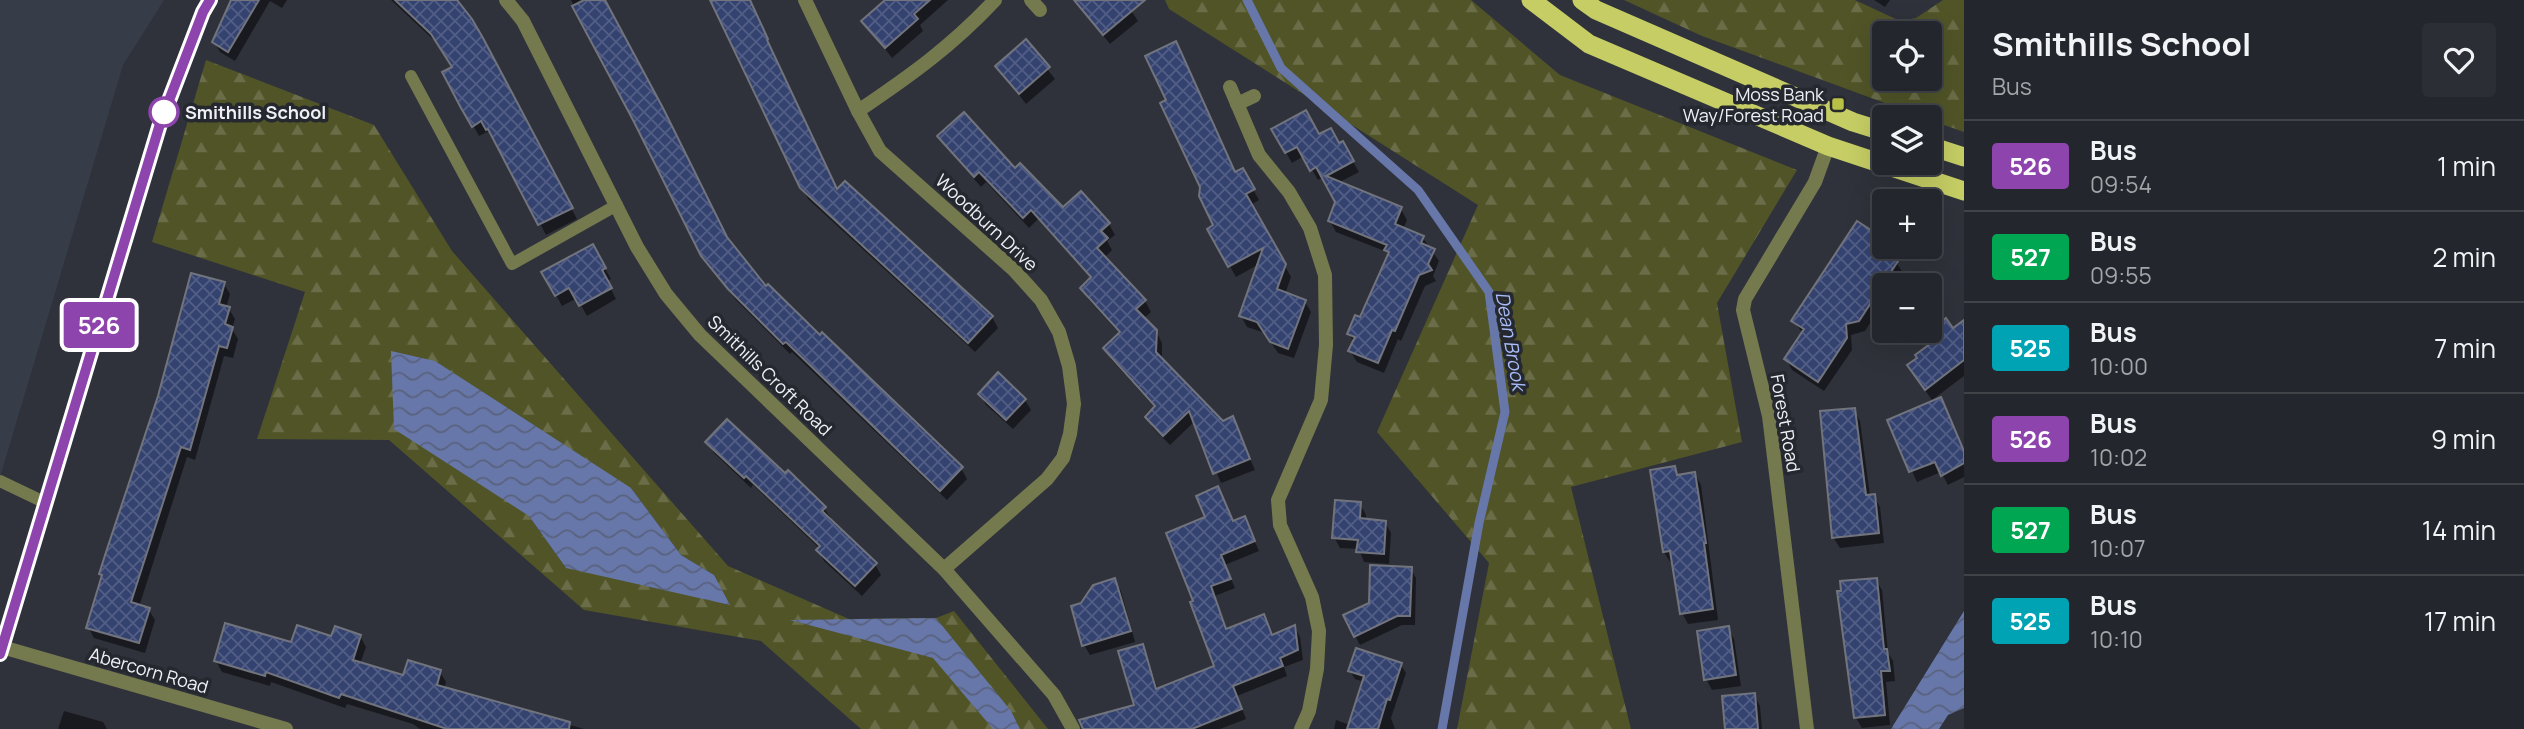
<!DOCTYPE html>
<html lang="en">
<head>
<meta charset="utf-8">
<style>
  body { margin:0; font-family:Manrope,sans-serif; background:#2b2e34; color:#f1f3f6; height:100vh; display:flex; flex-direction:column; font-size:26px; white-space:nowrap }
  * { box-sizing:border-box; margin:0 }
  p { font-size:23px; color:#a3a5a9 }
  .icon { flex:none; width:38px; height:38px; fill:none; stroke:currentColor; stroke-width:2; stroke-linecap:round; stroke-linejoin:round }
  .map { position:relative; flex:1; overflow:hidden }
  .panel { display:flex; flex-direction:column; background:#23262c; width:560px }
  .panel>* { flex:none }
  .badge { padding:0 14px; border-radius:5px; font-size:24px; line-height:46px }
  .fabs { position:absolute; left:1872px; top:21px; display:grid; gap:14px }
  .fabs a { display:grid; place-items:center; width:70px; height:70px; border-radius:7px; background:#23262c; box-shadow:0 7px 28px #0002,0 0 0 2px #404348; font-size:35px }
  .map>.badge { position:absolute; translate:-50% -50%; box-shadow:0 0 0 4px #fff }
  .round { display:grid; place-items:center; flex:none; width:74px; height:74px; border-radius:7px; background:#2b2e34 }
  .overview { display:flex; align-items:center; justify-content:space-between; height:119px; padding:0 28px }
  h1 { font-size:33px; font-weight:700; line-height:52px }
  ul { padding:0; list-style:none }
  li { display:flex; align-items:center; gap:21px; height:91px; padding:0 28px; border-top:2px solid #404348 }
  li div { flex:1 }
  li b { display:block; font-size:26px }
  li em { font-style:normal }
  li .badge { min-width:77px; font-weight:700; text-align:center }
  main { display:flex; flex:1; min-height:0 }
  .map>svg:first-child { display:block }
  .built { fill:#373c49 }
  .forest { fill:url(#forest-firs); fill-rule:evenodd }
  .water { fill:url(#water-waves) }
  .shadow { fill:#0007 }
  .lines { fill:none; stroke-linecap:round; stroke-linejoin:round }
  .stream { stroke:#6777a9; stroke-width:9 }
  .building { fill:url(#building-cross-hatch); stroke:#71747d; stroke-width:2 }
  .service { stroke:#75794e; stroke-width:12 }
  .minor { stroke:#75794e; stroke-width:14 }
  .tertiary { stroke:#75794e; stroke-width:14 }
  .trunk { stroke:#c5cd64; stroke-width:19 }
  .line-casing { stroke:#fff; stroke-width:16 }
  .line { stroke:#8e44ad; stroke-width:10 }
  .poi-dot { fill:#b9c046; stroke:#25282f; stroke-width:2.5 }
  .stop-dot { fill:#fff; stroke:#8e44ad; stroke-width:3.5 }
  .labels { text-anchor:middle; dominant-baseline:central; stroke-width:7; stroke-linejoin:round; paint-order:stroke }
  .poi-label { font-size:18px; fill:#eff0f6; stroke:#25282f; text-anchor:end }
  .stop-label { font-size:18px; font-weight:bold; fill:#eff0f6; stroke:#25282f; text-anchor:start }
  .street-label { font-size:18px; fill:#eff0f6; stroke:#25282f }
  .water-label { font-size:19px; font-style:italic; fill:#a8bcf8; stroke:#25282f }
</style>
</head>
<body>
<main>
<div class="map">
<svg width="1964" height="729" viewBox="0 0 1964 729">
  <defs>
    <pattern id="forest-firs" width="22" height="20" patternUnits="userSpaceOnUse" patternTransform="scale(1.75)"><rect width="22" height="20" fill="#505427"/><path d="M5 1l3.5 6h-7zM16 11l3.5 6h-7z" fill="#6a6d47"/></pattern>
    <pattern id="water-waves" width="16" height="10" patternUnits="userSpaceOnUse" patternTransform="scale(1.75)"><rect width="16" height="10" fill="#6777a9"/><path d="M0 5q4-4 8 0t8 0" fill="none" stroke="#59627e"/></pattern>
    <pattern id="building-cross-hatch" width="8" height="8" patternUnits="userSpaceOnUse" patternTransform="scale(1.75)"><rect width="8" height="8" fill="#344270"/><path d="M0 0l8 8M0 8l8-8" fill="none" stroke="#525e85"/></pattern>
  </defs>
  <rect width="100%" height="100%" fill="#2f323a"/>
  <!-- built -->
  <polygon class="built" points="0,0 164,0 123,65 0,477"/>
  <!-- forest -->
  <g class="forest">
    <polygon points="1165,0 1471,0 1560,75 1797,170 1717,303 1742,442 1571,487 1631,729 1457,729 1489,563 1377,432 1478,205 1169,9"/>
    <path d="M 1624,0 L 1855,0 L 1900,21 L 1916,18 L 1943,0 L 1964,0 L 1964,132 L 1930,120 L 1930,117 L 1923,117 L 1702,36 ZM 1885,33 L 1930,33 L 1930,79 L 1885,79 Z"/>
    <path d="M 206,60 L 374,125 L 452,251 L 728,566 L 849,619 L 936,618 L 954,611 L 1048,729 L 861,729 L 761,641 L 584,610 L 389,440 L 257,439 L 305,292 L 152,242 ZM 631,488 L 681,555 L 714,575 L 566,568 L 529,516 Z"/>
  </g>
  <!-- water -->
  <g class="water">
    <polygon points="391,351 435,361 631,488 681,555 714,575 730,605 566,568 529,516 394,429"/>
    <polygon points="1964,611 1964,708 1948,715 1939,729 1891,729"/>
    <polygon points="936,618 1011,711 1020,729 993,729 933,658 790,620"/>
  </g>
  <!-- shadow -->
  <g class="shadow">
    <polygon points="234,0 287,0 282,8 270,1 235,61 220,52 214,42"/>
    <polygon points="391,0 454,0 478,32 577,219 546,235 496,139 494,140 489,131 479,136 463,107 454,68 439,45"/>
    <polygon points="571,0 604,0 728,241 766,289 961,468 967,479 947,500 792,352 790,354 736,300 709,266"/>
    <polygon points="710,0 749,0 838,191 992,317 998,328 975,352 808,199"/>
    <polygon points="888,0 948,0 920,25 923,31 892,58 864,21"/>
    <polygon points="1074,0 1124,0 1138,21 1110,44"/>
    <polygon points="1874,0 1890,0 1885,7"/>
    <polygon points="1026,42 1055,79 1026,104 997,67"/>
    <polygon points="1273,130 1319,136 1339,145 1342,143 1359,172 1338,183 1401,209 1407,220 1403,229 1423,238 1439,261 1433,276 1436,281 1425,286 1401,341 1398,339 1384,373 1357,362 1350,351 1354,343 1349,334 1361,319 1389,256 1387,252 1336,232 1330,221 1337,202 1324,177 1318,180 1304,156 1292,163"/>
    <polygon points="940,137 1015,171 1063,210 1109,224 1115,235 1107,241 1112,250 1104,258 1145,301 1151,312 1143,319 1156,331 1162,343 1162,360 1222,423 1232,419 1255,470 1221,483 1195,421 1170,445 1153,428 1147,417 1155,408 1111,359 1105,348 1120,334 1088,299 1082,288 1092,279 1038,219 1029,228 986,182 981,187 946,147"/>
    <polygon points="1242,170 1259,200 1251,205 1291,277 1285,294 1305,302 1311,312 1294,358 1278,353 1265,333 1247,327 1241,316 1259,264 1236,277 1209,229 1215,226 1235,174"/>
    <polygon points="592,246 611,279 607,281 616,299 587,316 577,298 562,306 544,273"/>
    <polygon points="1885,247 1889,247 1893,253 1890,258 1896,262 1903,273 1894,285 1885,285 1885,300 1865,331 1851,335 1852,350 1824,391 1792,370 1786,359 1803,334 1794,321"/>
    <polygon points="224,284 230,294 226,308 229,309 235,319 232,329 238,339 233,358 224,356 195,460 187,457 139,607 149,610 155,620 145,653 94,638 88,627 103,578 101,573"/>
    <polygon points="1964,323 1964,376 1932,400 1915,376 1953,331"/>
    <polygon points="980,394 1025,400 1031,410 1013,429 986,405"/>
    <polygon points="1941,399 1964,451 1964,477 1948,485 1941,472 1917,482 1889,421"/>
    <polygon points="1854,410 1860,421 1870,496 1874,496 1880,507 1884,543 1840,548 1833,537"/>
    <polygon points="708,442 785,475 824,508 831,518 829,520 875,564 881,575 862,596 824,561 818,551 820,549 753,485 751,488 714,453"/>
    <polygon points="1674,468 1679,476 1695,474 1701,485 1718,620 1688,624 1682,613 1674,562 1670,562 1664,552"/>
    <polygon points="1360,504 1366,515 1366,520 1385,522 1391,533 1389,564 1364,562 1359,549 1340,548 1334,537"/>
    <polygon points="1244,518 1259,551 1225,565 1235,588 1215,596 1227,630 1263,616 1273,636 1295,628 1300,637 1303,660 1284,667 1287,676 1237,696 1246,719 1220,729 1112,729 1136,707 1142,646 1147,655 1158,690 1216,667 1192,603 1233,522"/>
    <polygon points="1411,569 1416,578 1415,625 1402,625 1360,645 1355,636 1370,604"/>
    <polygon points="1114,580 1121,591 1135,642 1090,655 1084,645"/>
    <polygon points="1876,580 1882,590 1888,653 1893,661 1895,681 1886,682 1890,725 1862,728 1856,718"/>
    <polygon points="1728,628 1734,639 1741,686 1712,690 1706,679"/>
    <polygon points="360,636 366,647 360,664 404,678 440,672 446,682 444,689 584,729 420,729 413,724 347,704 345,708 271,682 270,686 222,672 216,661 292,644"/>
    <polygon points="1401,665 1406,673 1391,718 1395,729 1334,729 1336,720 1350,725 1364,682 1355,679 1350,671"/>
    <polygon points="1754,695 1760,706 1762,729 1726,729"/>
    <polygon points="64,711 103,722 107,729 58,729"/>
  </g>
  <g class="lines">
    <!-- stream -->
    <polyline class="stream" points="1247,0 1281,68 1418,190 1489,292 1505,412 1479,523 1442,729"/>
  </g>
  <!-- building -->
  <g class="building">
    <polygon points="231,0 259,0 228,52 212,42"/>
    <polygon points="395,0 457,0 472,19 483,38 573,208 538,225 488,129 486,130 481,121 472,127 461,108 442,72 452,67 431,34"/>
    <polygon points="584,0 605,0 663,108 727,237 766,286 768,284 820,335 822,332 963,467 940,491 786,342 783,344 728,289 701,256 633,120 572,6"/>
    <polygon points="710,0 750,0 768,39 767,40 837,189 845,181 993,316 968,343 800,188"/>
    <polygon points="885,0 930,0 914,14 918,19 885,48 861,21"/>
    <polygon points="1074,0 1145,0 1103,35"/>
    <polygon points="1026,39 1050,67 1019,94 995,66"/>
    <polygon points="1176,41 1235,172 1243,168 1255,189 1246,194 1286,264 1277,289 1306,300 1288,349 1270,342 1257,322 1239,316 1263,248 1228,267 1207,229 1213,225 1199,196 1200,187 1160,103 1166,100 1145,56"/>
    <polygon points="1306,110 1319,134 1331,128 1339,143 1343,141 1354,161 1326,176 1402,207 1395,224 1424,236 1421,243 1435,249 1428,264 1432,270 1419,275 1395,331 1392,330 1378,363 1348,351 1355,337 1347,334 1355,315 1360,317 1389,252 1384,250 1387,245 1328,221 1335,202 1316,167 1310,171 1297,147 1285,153 1271,129"/>
    <polygon points="964,112 1015,168 1020,163 1063,207 1081,191 1110,223 1101,231 1108,238 1097,248 1146,300 1136,309 1157,330 1156,352 1223,421 1233,416 1250,459 1213,474 1189,411 1163,436 1145,417 1155,406 1103,348 1120,332 1080,288 1091,277 1031,210 1023,218 979,172 974,177 937,136"/>
    <polygon points="1857,221 1885,239 1885,252 1898,261 1859,321 1846,324 1847,338 1818,382 1784,359 1804,329 1791,321"/>
    <polygon points="593,244 606,268 602,270 612,288 579,306 569,288 555,296 541,272"/>
    <polygon points="191,273 225,282 219,304 230,307 225,324 233,327 227,348 219,346 190,450 181,447 131,602 150,608 139,643 86,628 102,575 99,574 107,549 158,396"/>
    <polygon points="1946,318 1953,328 1964,320 1964,360 1925,390 1907,365 1917,358 1915,355 1934,341 1927,332"/>
    <polygon points="998,372 1026,399 1006,420 978,394"/>
    <polygon points="1941,397 1964,451 1964,463 1941,476 1935,462 1909,472 1887,420"/>
    <polygon points="1855,408 1866,495 1875,494 1879,533 1832,538 1820,411"/>
    <polygon points="727,419 785,473 788,470 826,507 822,511 877,563 855,586 816,550 820,546 746,476 744,478 705,442"/>
    <polygon points="1675,466 1677,475 1695,472 1706,543 1704,543 1713,609 1680,614 1670,551 1663,552 1650,470"/>
    <polygon points="1218,486 1233,521 1245,516 1255,541 1221,555 1231,579 1211,586 1226,629 1264,614 1272,635 1295,625 1298,650 1280,658 1283,666 1233,686 1242,709 1192,729 1083,729 1079,720 1134,705 1118,651 1143,644 1156,689 1214,666 1190,602 1193,601 1166,533 1205,517 1196,496"/>
    <polygon points="1335,500 1361,502 1360,518 1386,521 1384,554 1356,552 1358,540 1332,538"/>
    <polygon points="1370,565 1412,567 1410,616 1397,616 1354,637 1343,615 1369,603"/>
    <polygon points="1115,578 1131,631 1082,646 1071,606 1081,603 1093,585"/>
    <polygon points="1877,578 1884,649 1887,649 1890,671 1881,671 1885,715 1854,718 1837,591 1841,591 1840,581"/>
    <polygon points="225,623 291,642 297,625 331,636 335,626 361,635 353,660 403,675 408,660 441,670 437,685 570,722 569,729 447,729 341,694 339,698 266,672 265,676 214,661"/>
    <polygon points="1729,626 1736,675 1704,680 1697,631"/>
    <polygon points="1356,648 1402,663 1390,700 1387,699 1378,729 1347,729 1364,676 1348,671"/>
    <polygon points="1755,693 1758,729 1725,729 1722,696"/>
  </g>
  <g class="lines">
    <!-- service -->
    <g class="service">
      <polyline points="411,76 512,264 617,205"/>
      <polyline points="0,481 46,503"/>
    </g>
    <!-- minor -->
    <g class="minor">
      <polyline points="506,0 523,21 637,247 666,294 700,335 944,569 1054,695 1073,729"/>
      <polyline points="805,0 858,111 880,151 1014,270 1041,300 1059,332 1069,366 1074,404 1070,434 1063,458 1047,479 944,569"/>
      <polyline points="1031,0 1040,10"/>
      <polyline points="1230,87 1259,155 1289,192 1310,228 1325,275 1326,345 1321,400 1278,500 1280,525 1312,597 1319,631 1317,669 1309,711 1301,729"/>
      <polyline points="1237,104 1254,96"/>
      <path d="M 858,111 C 910,76 952,46 995,0"/>
      <polyline points="2,647 286,729"/>
      <polyline points="1807,729 1769,416 1743,310 1745,299 1815,182 1828,146"/>
    </g>
    <!-- tertiary -->
    <polyline class="tertiary" points="0,654 160,124 203,12 210,0"/>
    <!-- trunk -->
    <g class="trunk">
      <polyline points="1531,0 1589,44 1828,146 1964,191"/>
      <polyline points="1582,0 1596,10 1853,122 1885,132"/>
      <polyline points="1930,146 1964,157"/>
    </g>
  </g>
  <g class="lines">
    <defs>
      <polyline id="line" points="0,654 160,124 203,12 210,0"/>
    </defs>
    <!-- line casing -->
    <use href="#line" class="line-casing"/>
    <!-- line -->
    <use href="#line" class="line"/>
  </g>
  <!-- markers -->
  <rect class="poi-dot" x="1831" y="97" width="14" height="14" rx="3.5"/>
  <circle class="stop-dot" cx="164" cy="112" r="14"/>
  <g class="labels">
    <!-- poi labels -->
    <g class="poi-label">
      <text x="1824" y="94">Moss Bank<tspan x="1824" dy="21">Way/Forest Road</tspan></text>
    </g>
    <!-- stop labels -->
    <g class="stop-label">
      <text x="185" y="112">Smithills School</text>
    </g>
    <!-- street labels -->
    <g class="street-label">
      <text transform="translate(987 222) rotate(43)">Woodburn Drive</text>
      <text transform="translate(770 375) rotate(44)">Smithills Croft Road</text>
      <text transform="translate(1786 423) rotate(80)">Forest Road</text>
      <text transform="translate(149 670) rotate(16)">Abercorn Road</text>
    </g>
    <!-- water labels -->
    <g class="water-label">
      <text transform="translate(1511 341) rotate(80)">Dean Brook</text>
    </g>
  </g>
</svg>
<div class="fabs">
<a><svg class="icon" aria-label="locate" viewBox="0 0 24 24"><circle cx="12" cy="12" r="6"/><path d="M12 2v4M12 18v4M2 12h4M18 12h4"/></svg></a>
<a><svg class="icon" aria-label="layers" viewBox="0 0 24 24"><path d="M12 4l9 5-9 5-9-5zM3 14l9 5 9-5"/></svg></a>
<a>+</a>
<a>−</a>
</div>
<b class="badge" style="left:99px;top:325px;background:#8e44ad;color:#fff">526</b>
</div>
<section class="panel">
<div class="overview"><div><h1>Smithills School</h1><p>Bus</p></div><a class="round"><svg class="icon" aria-label="heart" viewBox="0 0 24 24"><path d="M12 20l-8-8c-3-5 5-10 8-4 3-6 11-1 8 4z"/></svg></a></div>
<ul>
<li><span class="badge" style="background:#8e44ad;color:#fff">526</span><div><b>Bus</b><p>09:54</p></div><em>1 min</em></li>
<li><span class="badge" style="background:#00a651;color:#fff">527</span><div><b>Bus</b><p>09:55</p></div><em>2 min</em></li>
<li><span class="badge" style="background:#00a3b4;color:#fff">525</span><div><b>Bus</b><p>10:00</p></div><em>7 min</em></li>
<li><span class="badge" style="background:#8e44ad;color:#fff">526</span><div><b>Bus</b><p>10:02</p></div><em>9 min</em></li>
<li><span class="badge" style="background:#00a651;color:#fff">527</span><div><b>Bus</b><p>10:07</p></div><em>14 min</em></li>
<li><span class="badge" style="background:#00a3b4;color:#fff">525</span><div><b>Bus</b><p>10:10</p></div><em>17 min</em></li>
</ul>
</section>
</main>
</body>
</html>
